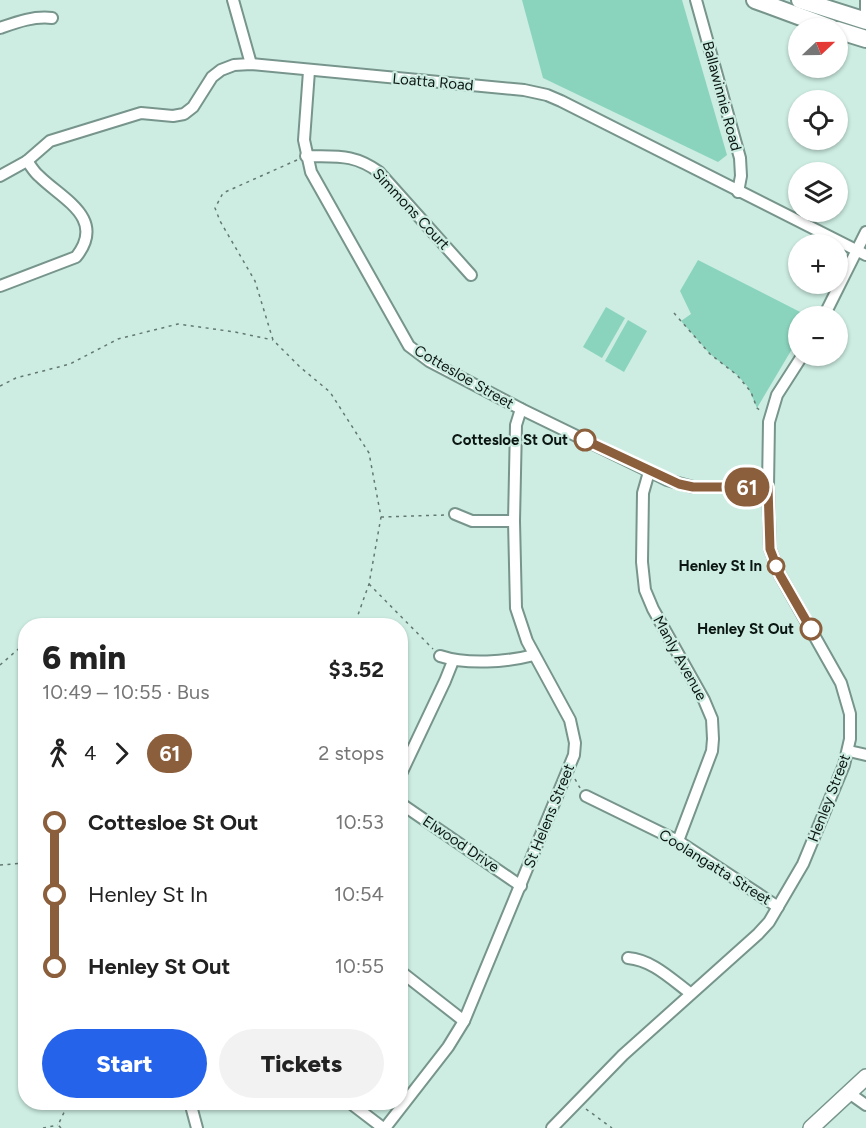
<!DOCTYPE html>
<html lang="en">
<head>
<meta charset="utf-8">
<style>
  body { margin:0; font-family:Figtree,sans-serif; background:#f2f2f2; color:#222; height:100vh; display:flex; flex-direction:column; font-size:22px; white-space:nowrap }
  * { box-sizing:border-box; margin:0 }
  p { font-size:20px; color:#767676 }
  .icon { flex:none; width:33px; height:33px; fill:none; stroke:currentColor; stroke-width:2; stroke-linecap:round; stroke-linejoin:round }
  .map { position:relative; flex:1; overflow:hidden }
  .panel { position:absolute; left:18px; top:618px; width:390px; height:492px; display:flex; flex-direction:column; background:#fff; border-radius:24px; box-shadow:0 2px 4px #0004 }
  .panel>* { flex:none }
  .badge { padding:0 12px; border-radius:20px; font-size:21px; line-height:39px }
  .needle { width:39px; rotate:68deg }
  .tools { position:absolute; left:788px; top:18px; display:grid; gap:12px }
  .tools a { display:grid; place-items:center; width:60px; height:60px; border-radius:50%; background:#fff; box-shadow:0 2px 4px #0004; font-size:30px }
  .map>.badge { position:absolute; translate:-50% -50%; box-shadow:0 0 0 3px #fff }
  .legs { display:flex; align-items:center; gap:9px; height:66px; padding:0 24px; font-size:20px }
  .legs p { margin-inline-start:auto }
  .summary { display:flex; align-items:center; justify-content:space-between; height:102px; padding:0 24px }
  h1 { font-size:33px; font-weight:800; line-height:45px }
  .primary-button { display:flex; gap:12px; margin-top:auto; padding:12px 24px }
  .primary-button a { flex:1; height:69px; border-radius:36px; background:#2563eb; color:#fff; font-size:24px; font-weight:800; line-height:69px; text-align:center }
  .primary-button a+a { background:#f2f2f2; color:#222 }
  ul { padding:0 24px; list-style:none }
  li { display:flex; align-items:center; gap:21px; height:72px; font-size:22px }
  li i { display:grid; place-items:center; width:9px; height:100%; margin:0 8px; background:currentColor }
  li i::after { content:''; width:15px; height:15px; margin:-8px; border:4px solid; border-radius:50%; background:#fff }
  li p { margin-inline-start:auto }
  li:first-child i { background:linear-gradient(#0000 50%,currentColor 0) }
  li:last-child i { background:linear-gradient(currentColor 50%,#0000 0) }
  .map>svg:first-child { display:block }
  .green { fill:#8ad4be }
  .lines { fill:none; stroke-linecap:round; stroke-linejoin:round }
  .street-casing { stroke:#77958c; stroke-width:14 }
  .secondary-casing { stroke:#77958c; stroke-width:18 }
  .primary-casing { stroke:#77958c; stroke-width:20 }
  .path { stroke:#637871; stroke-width:1.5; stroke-dasharray:3 4.5; stroke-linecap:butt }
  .street { stroke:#fff; stroke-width:10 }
  .secondary { stroke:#fff; stroke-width:15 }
  .primary { stroke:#fff; stroke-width:16 }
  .line-1-casing { stroke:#fff; stroke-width:14 }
  .line-1 { stroke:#8b5e3c; stroke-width:9 }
  .stop-1-dot { fill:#fff; stroke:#8b5e3c; stroke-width:3 }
  .labels { text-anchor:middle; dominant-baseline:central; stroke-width:4.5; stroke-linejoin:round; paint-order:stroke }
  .street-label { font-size:15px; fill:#0b1613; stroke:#cdede2 }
  .stop-label { font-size:15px; font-weight:bold; fill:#0b1613; stroke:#cdede2; text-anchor:end }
</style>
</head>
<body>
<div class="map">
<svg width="866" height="1128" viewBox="0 0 866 1128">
  <rect width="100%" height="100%" fill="#cdede2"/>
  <!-- green -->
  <g class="green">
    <polygon points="522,0 682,0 727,155 718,162 543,78"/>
    <polygon points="698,260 808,316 798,316 798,339 757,408 748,387 737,375 710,354 681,321 691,314 680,291"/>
    <polygon points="606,307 625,318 602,358 583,347"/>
    <polygon points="628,320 647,331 624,372 605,361"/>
  </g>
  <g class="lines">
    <defs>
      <g id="street">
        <polyline points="233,0 251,64"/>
        <polyline points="696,0 740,158 741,176 738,192"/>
        <polyline points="866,0 866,23"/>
        <path d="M 0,28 C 17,22 33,16 52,18"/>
        <polyline points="309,71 304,140 311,172 409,346 429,361 521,409 667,480 693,487 768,487"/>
        <path d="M 306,156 C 336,157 353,153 379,172 L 471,275"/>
        <polyline points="0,176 27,161 50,141 141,113 173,116 184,114 193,107 212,77 221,70 234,65 251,64 524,90 547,95 561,101 866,255"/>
        <path d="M 0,286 L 76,257 C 107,218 62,199 39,176 C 34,172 31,166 27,161"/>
        <polyline points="824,316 866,232"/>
        <polyline points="649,472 643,493 642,562 645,590 653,609 704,700 712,719 713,739 712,751 678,841"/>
        <polyline points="455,514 472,521 514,521"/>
        <path d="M 440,656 C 467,665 507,662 534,655"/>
        <polyline points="849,751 866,755"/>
        <polyline points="400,776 445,681 453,661"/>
        <polyline points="586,796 678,841 778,907"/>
        <polyline points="400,803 521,886"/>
        <path d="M 628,958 C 652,960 670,978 690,993"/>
        <polyline points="400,971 464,1021"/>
        <polyline points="849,1093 866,1105"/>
        <polyline points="190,1102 197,1128"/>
        <polyline points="349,1102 383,1128"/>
        <polyline points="385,1128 448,1047 464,1021 574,755 575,743 570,720 527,641 516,608 514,521 516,425 521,409"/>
        <polyline points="552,1128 623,1055 758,934 769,922 803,864 844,765 850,739 850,714 841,683 780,575 770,549 768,487 769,422 777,395 802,356"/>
      </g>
      <polyline id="secondary" points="811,1128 866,1077"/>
      <g id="primary">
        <polyline points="755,0 831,28"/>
        <polyline points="800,0 866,21"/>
        <polyline points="837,30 866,39"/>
      </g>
    </defs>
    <!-- street casing -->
    <use href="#street" class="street-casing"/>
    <!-- secondary casing -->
    <use href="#secondary" class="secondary-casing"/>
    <!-- primary casing -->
    <use href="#primary" class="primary-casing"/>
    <!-- path -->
    <g class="path">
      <polyline points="297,160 223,193 215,208 220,221 255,281 273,340 300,367 330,392 369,453 381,517 369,584 354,626"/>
      <polyline points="674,313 710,354 737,375 751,392 757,408 761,411"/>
      <polyline points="0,386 16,378 70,364 118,339 178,324 235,332 273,340"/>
      <polyline points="381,517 445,515"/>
      <polyline points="369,584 433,649"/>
      <polyline points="0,665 23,645"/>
      <polyline points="575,779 580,788"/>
      <polyline points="0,865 26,863"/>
      <polyline points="586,1109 612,1128"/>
      <polyline points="43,1128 58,1125"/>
      <polyline points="61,1128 58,1125 69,1102"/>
    </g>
    <!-- street -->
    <use href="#street" class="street"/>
    <!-- secondary -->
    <use href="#secondary" class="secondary"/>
    <!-- primary -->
    <use href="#primary" class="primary"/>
  </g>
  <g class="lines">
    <defs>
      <polyline id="line-1" points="585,440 679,484 693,487 768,487 770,549 780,575 811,629"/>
    </defs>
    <!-- line-1 casing -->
    <use href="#line-1" class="line-1-casing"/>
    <!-- line-1 -->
    <use href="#line-1" class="line-1"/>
  </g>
  <!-- markers -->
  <g class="stop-1-dot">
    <circle cx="585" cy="440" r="10"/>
    <circle cx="776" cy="566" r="8"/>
    <circle cx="811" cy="629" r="10"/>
  </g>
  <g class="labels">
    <!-- street labels -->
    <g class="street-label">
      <text transform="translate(433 82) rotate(5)">Loatta Road</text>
      <text transform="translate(722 96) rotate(75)">Ballawinnie Road</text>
      <text transform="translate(411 209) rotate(47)">Simmons Court</text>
      <text transform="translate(464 377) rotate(30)">Cottesloe Street</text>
      <text transform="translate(680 658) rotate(61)">Manly Avenue</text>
      <text transform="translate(829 798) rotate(-69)">Henley Street</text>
      <text transform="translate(549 816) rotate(-68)">St Helens Street</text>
      <text transform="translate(461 844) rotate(34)">Elwood Drive</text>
      <text transform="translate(715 867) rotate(32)">Coolangatta Street</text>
    </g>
    <!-- stop labels -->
    <g class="stop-label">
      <text x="568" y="440">Cottesloe St Out</text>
      <text x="762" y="566">Henley St In</text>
      <text x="794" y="629">Henley St Out</text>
    </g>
  </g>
</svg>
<div class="tools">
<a><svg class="needle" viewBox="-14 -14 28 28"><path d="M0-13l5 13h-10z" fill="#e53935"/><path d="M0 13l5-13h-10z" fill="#767676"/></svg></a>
<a><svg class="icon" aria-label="locate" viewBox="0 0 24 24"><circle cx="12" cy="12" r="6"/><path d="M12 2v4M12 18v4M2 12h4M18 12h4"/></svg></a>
<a><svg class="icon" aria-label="layers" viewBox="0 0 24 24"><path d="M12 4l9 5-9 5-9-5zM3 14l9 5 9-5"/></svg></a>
<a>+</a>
<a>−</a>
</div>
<b class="badge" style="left:747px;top:487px;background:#8b5e3c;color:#fff">61</b>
<section class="panel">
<div class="summary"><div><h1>6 min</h1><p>10:49 – 10:55 · Bus</p></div><b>$3.52</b></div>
<div class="legs"><svg class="icon" aria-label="walk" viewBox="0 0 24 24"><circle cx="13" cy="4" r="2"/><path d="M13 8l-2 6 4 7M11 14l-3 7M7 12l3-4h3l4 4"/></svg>4<svg class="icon" aria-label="forward" viewBox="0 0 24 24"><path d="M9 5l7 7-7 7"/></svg><b class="badge" style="background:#8b5e3c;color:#fff">61</b><p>2 stops</p></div>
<ul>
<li><i style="color:#8b5e3c"></i><b>Cottesloe St Out</b><p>10:53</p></li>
<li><i style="color:#8b5e3c"></i><span>Henley St In</span><p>10:54</p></li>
<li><i style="color:#8b5e3c"></i><b>Henley St Out</b><p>10:55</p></li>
</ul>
<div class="primary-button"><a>Start</a><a>Tickets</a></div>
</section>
</div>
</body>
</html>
